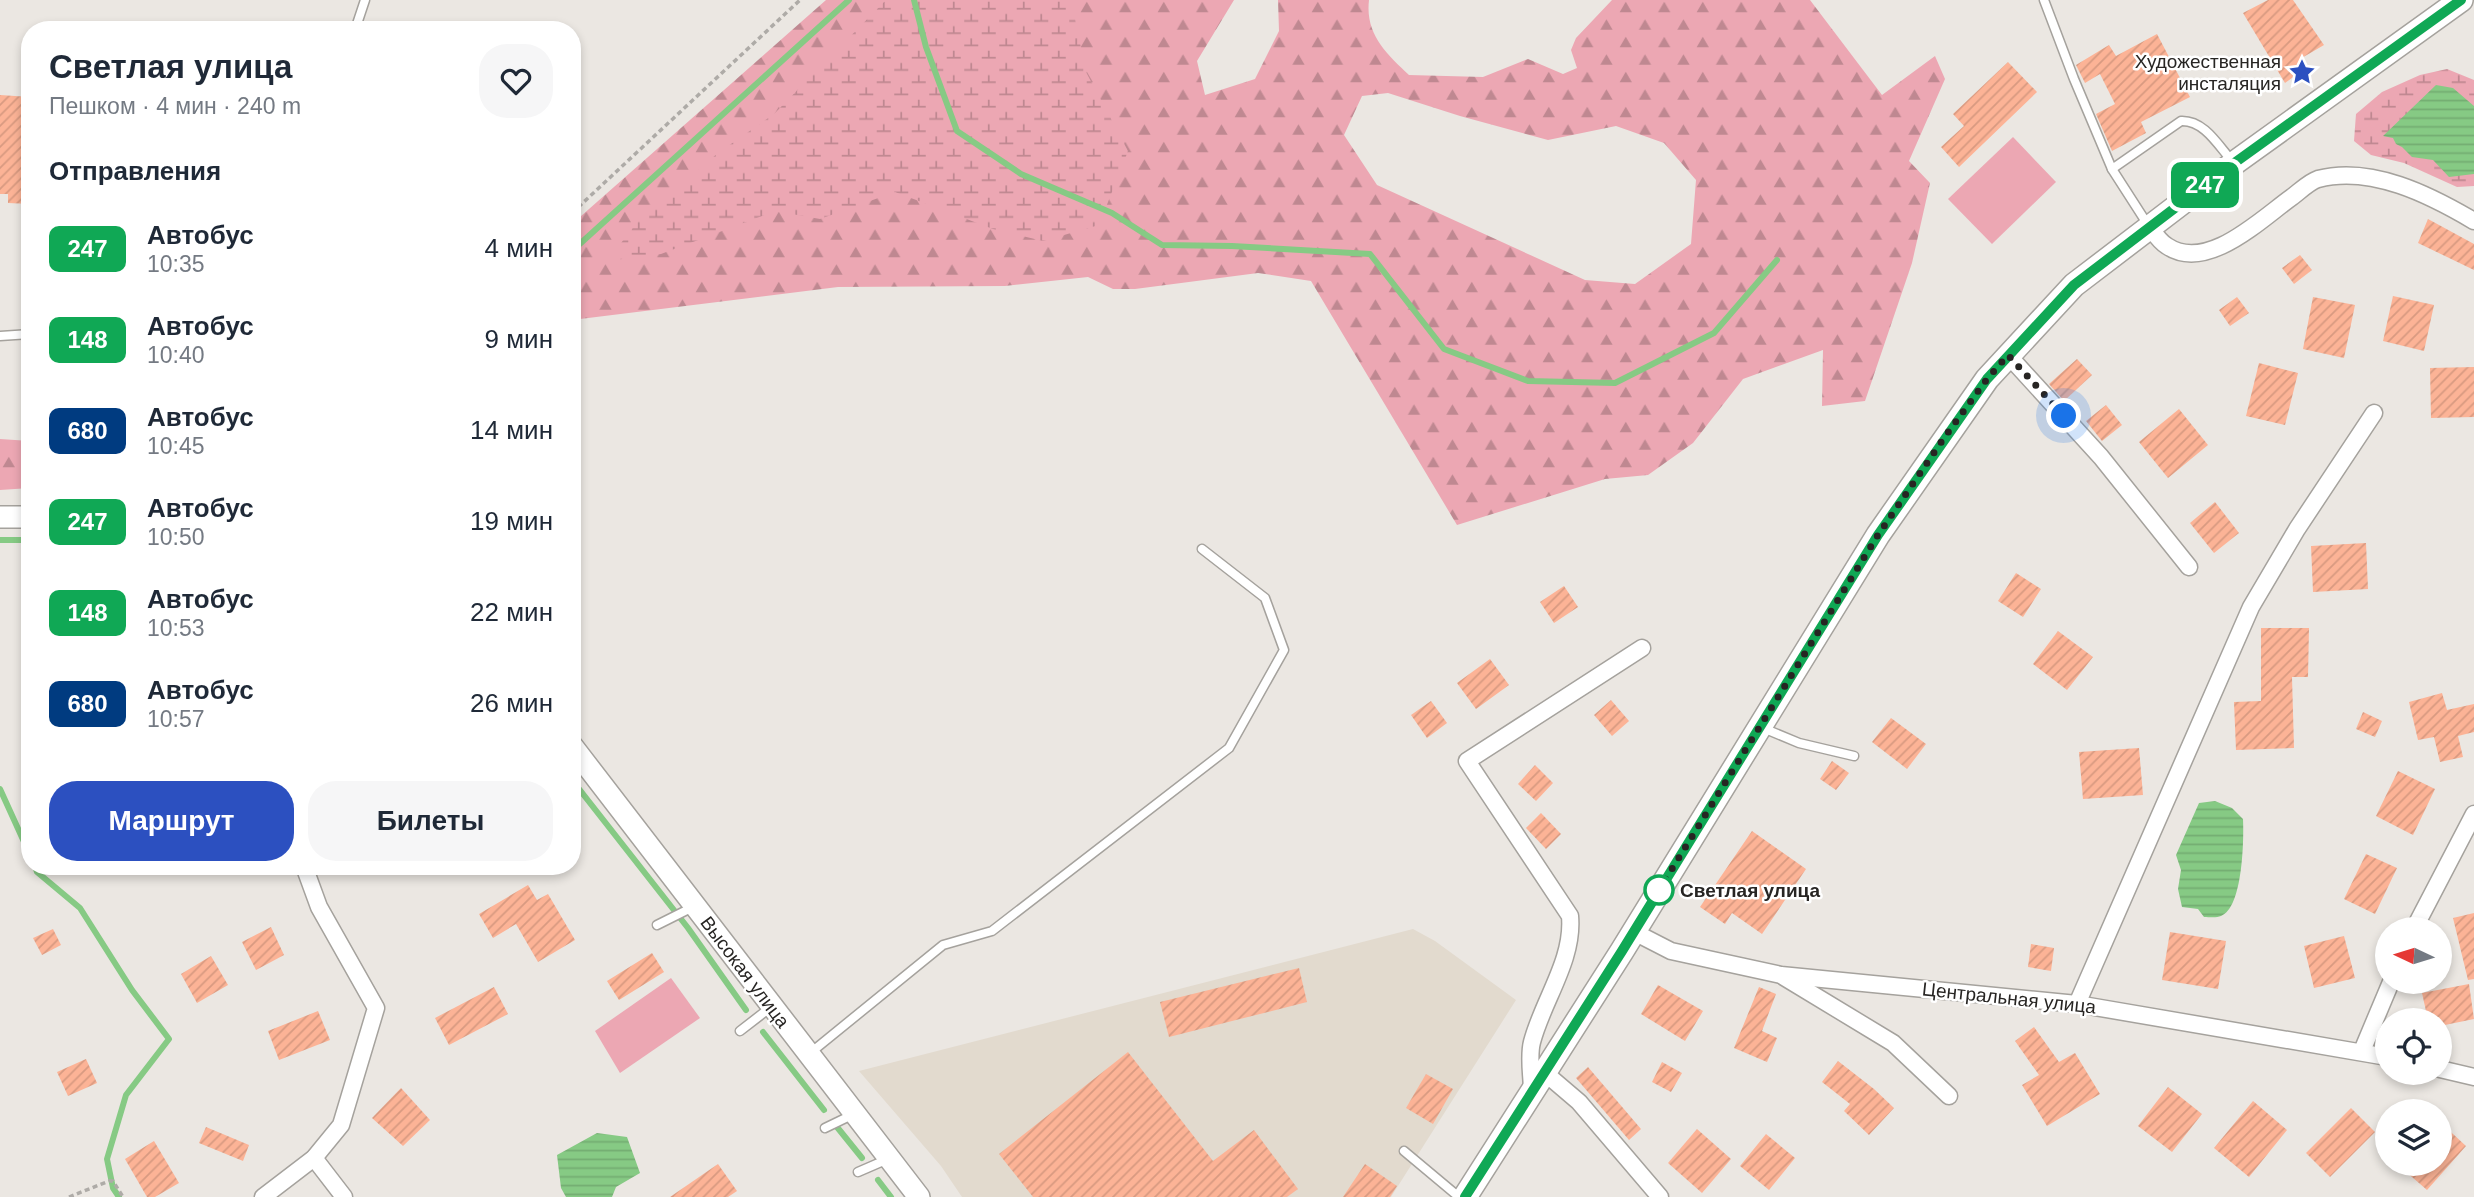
<!DOCTYPE html>
<html lang="ru">
<head>
<meta charset="utf-8">
<style>
  body { margin:0; font-family:Helvetica,sans-serif; background:#f6f6f7; color:#1f2937; height:100vh; display:flex; flex-direction:column; font-size:26px; white-space:nowrap }
  * { box-sizing:border-box; margin:0 }
  p { font-size:23px; color:#747a83 }
  .icon { flex:none; width:38px; height:38px; fill:none; stroke:currentColor; stroke-width:2; stroke-linecap:round; stroke-linejoin:round }
  .map { position:relative; flex:1; overflow:hidden }
  .drawer { position:absolute; left:21px; top:21px; width:560px; height:854px; display:flex; flex-direction:column; background:#fff; border-radius:28px; box-shadow:0 4px 10px #0003 }
  .drawer>* { flex:none }
  .badge { padding:0 14px; border-radius:10px; font-size:24px; line-height:46px }
  .needle { width:46px; rotate:274deg }
  .fabs { position:absolute; left:2375px; top:917px; display:grid; gap:14px }
  .fabs a { display:grid; place-items:center; width:77px; height:77px; border-radius:50%; background:#fff; box-shadow:0 4px 10px #0003; font-size:35px }
  .you { position:absolute; width:35px; height:35px; margin:-18px; border:5px solid #fff; border-radius:50%; background:#1a73e8; box-shadow:0 0 0 10px #1a73e833 }
  .map>.badge { position:absolute; translate:-50% -50%; box-shadow:0 0 0 4px #fff }
  h2 { padding:0 28px; font-size:26px; line-height:63px }
  .round { display:grid; place-items:center; flex:none; width:74px; height:74px; border-radius:28px; background:#f6f6f7 }
  .summary { display:flex; align-items:center; justify-content:space-between; height:119px; padding:0 28px }
  h1 { font-size:33px; font-weight:700; line-height:52px }
  .cta { display:flex; gap:14px; margin-top:auto; padding:14px 28px }
  .cta a { flex:1; height:80px; border-radius:28px; background:#2c50c0; color:#fff; font-size:28px; font-weight:700; line-height:80px; text-align:center }
  .cta a+a { background:#f6f6f7; color:#1f2937 }
  ul { padding:0; list-style:none }
  li { display:flex; align-items:center; gap:21px; height:91px; padding:0 28px }
  li div { flex:1 }
  li b { display:block; font-size:26px }
  li em { font-style:normal }
  li .badge { min-width:77px; font-weight:700; text-align:center }
  .map>svg:first-child { display:block }
  .built { fill:#e2dace }
  .forest { fill:url(#forest-firs); fill-rule:evenodd }
  .wetland { fill:url(#wetland-marsh) }
  .pitch { fill:#eca7b3 }
  .water { fill:url(#water-rules) }
  .lines { fill:none; stroke-linecap:round; stroke-linejoin:round }
  .stream { stroke:#86ca84; stroke-width:6 }
  .building { fill:url(#building-hatch) }
  .service-casing { stroke:#a5a29d; stroke-width:11 }
  .minor-casing { stroke:#a5a29d; stroke-width:19 }
  .tertiary-casing { stroke:#a5a29d; stroke-width:24 }
  .secondary-casing { stroke:#a5a29d; stroke-width:26 }
  .path { stroke:#aeaba7; stroke-width:3.5; stroke-dasharray:5 3.5; stroke-linecap:butt }
  .service { stroke:#fff; stroke-width:8 }
  .minor { stroke:#fff; stroke-width:16 }
  .tertiary { stroke:#fff; stroke-width:21 }
  .secondary { stroke:#fff; stroke-width:23 }
  .line-casing { stroke:#fff; stroke-width:16 }
  .line { stroke:#10a855; stroke-width:10 }
  .walk { stroke:#272523; stroke-width:7; stroke-dasharray:0 12.6 }
  .stop-dot { fill:#fff; stroke:#10a855; stroke-width:3.5 }
  .labels { text-anchor:middle; dominant-baseline:central; stroke-width:5; stroke-linejoin:round; paint-order:stroke }
  .poi-label { font-size:19px; fill:#272523; stroke:#fff; text-anchor:end }
  .stop-label { font-size:19px; font-weight:bold; fill:#272523; stroke:#fff; text-anchor:start }
  .street-label { font-size:19px; fill:#272523; stroke:#fff }
</style>
</head>
<body>
<div class="map">
<svg width="2474" height="1197" viewBox="0 0 2474 1197">
  <defs>
    <pattern id="forest-firs" width="22" height="20" patternUnits="userSpaceOnUse" patternTransform="scale(1.75)"><rect width="22" height="20" fill="#eca7b3"/><path d="M5 1l3.5 6h-7zM16 11l3.5 6h-7z" fill="#bf8891"/></pattern>
    <pattern id="wetland-marsh" width="20" height="14" patternUnits="userSpaceOnUse" patternTransform="scale(1.75)"><rect width="20" height="14" fill="#eca7b3"/><path d="M1 5h8M5 5V1M11 12h8M15 12V8" fill="none" stroke="#bf8891"/></pattern>
    <pattern id="water-rules" width="6" height="5" patternUnits="userSpaceOnUse" patternTransform="scale(1.75)"><rect width="6" height="5" fill="#86ca84"/><path d="M0 2.5h6" fill="none" stroke="#74ad72"/></pattern>
    <pattern id="building-hatch" width="6" height="6" patternUnits="userSpaceOnUse" patternTransform="scale(1.75)"><rect width="6" height="6" fill="#fcb396"/><path d="M-1 1l2-2M0 6l6-6M5 7l2-2" fill="none" stroke="#d89a81"/></pattern>
  </defs>
  <rect width="100%" height="100%" fill="#ebe7e2"/>
  <!-- built -->
  <polygon class="built" points="1413,929 1435,941 1516,1000 1391,1197 962,1197 941,1166 859,1071"/>
  <!-- forest -->
  <g class="forest">
    <path d="M 826,0 L 1234,0 L 1197,61 L 1205,95 L 1255,79 L 1279,31 L 1278,0 L 1369,0 C 1365,34 1386,53 1409,75 L 1483,77 L 1528,59 L 1563,74 L 1577,68 L 1571,50 L 1576,38 L 1612,0 L 1810,0 L 1882,95 L 1935,56 L 1945,79 L 1909,161 L 1930,183 L 1912,263 L 1865,401 L 1822,406 L 1823,350 L 1743,379 L 1693,443 L 1648,475 L 1605,479 L 1457,525 L 1311,281 L 1258,273 L 1135,289 L 1113,289 L 1088,277 L 1005,286 L 838,287 L 572,320 L 572,224 ZM 1388,93 L 1460,116 L 1548,140 L 1616,126 L 1664,143 L 1696,180 L 1691,244 L 1635,284 L 1585,280 L 1377,185 L 1344,135 L 1362,96 Z"/>
    <polygon points="0,439 30,441 30,488 0,490"/>
  </g>
  <!-- wetland -->
  <g class="wetland">
    <polygon points="886,0 1071,0 1086,72 1128,151 1099,225 1043,241 993,229 895,192 820,219 775,211 661,254 607,261 639,220 718,153 774,114"/>
    <polygon points="2447,69 2474,80 2474,186 2457,187 2404,163 2371,155 2354,141 2356,114 2382,92 2420,75"/>
  </g>
  <!-- pitch -->
  <g class="pitch">
    <polygon points="2013,137 2056,182 1992,244 1948,199"/>
    <polygon points="671,978 700,1018 620,1073 595,1031"/>
  </g>
  <!-- water -->
  <g class="water">
    <polygon points="2436,85 2453,88 2474,106 2474,174 2449,177 2433,160 2412,157 2402,147 2396,144 2393,138 2383,136"/>
    <path d="M 2215,801 L 2232,808 L 2243,819 C 2244,839 2243,908 2221,916 C 2217,918 2209,917 2204,917 L 2198,909 L 2182,907 L 2178,889 L 2181,870 L 2176,855 L 2199,803 Z"/>
    <polygon points="597,1133 627,1137 640,1173 616,1187 612,1197 566,1197 561,1188 557,1155"/>
  </g>
  <g class="lines">
    <!-- stream -->
    <g class="stream">
      <polyline points="914,0 926,47 957,131 1021,174 1112,213 1162,245 1232,246 1370,254 1444,349 1528,381 1615,383 1714,333 1777,260"/>
      <polyline points="572,251 849,0"/>
      <polyline points="0,540 30,540"/>
      <polyline points="572,780 688,928 746,1010"/>
      <polyline points="0,789 30,855"/>
      <polyline points="35,866 37,872 80,908 132,990 169,1039 126,1095 107,1159 113,1188 119,1197"/>
      <polyline points="763,1032 824,1110"/>
      <polyline points="837,1127 862,1158"/>
      <polyline points="878,1180 891,1197"/>
    </g>
  </g>
  <!-- building -->
  <g class="building">
    <polygon points="2268,0 2293,0 2324,45 2300,59 2306,68 2285,83 2243,13"/>
    <polygon points="2157,34 2190,97 2141,122 2146,133 2112,151 2096,114 2115,104 2100,74 2085,83 2076,65 2109,45 2116,56"/>
    <polygon points="2008,62 2037,92 1959,167 1941,147 1964,126 1953,114"/>
    <polygon points="0,95 30,97 30,204 8,203 8,194 0,194"/>
    <polygon points="2428,219 2474,244 2474,270 2418,243"/>
    <polygon points="2300,255 2312,270 2294,284 2282,268"/>
    <polygon points="2393,296 2434,305 2424,351 2383,341"/>
    <polygon points="2237,297 2249,313 2230,326 2219,310"/>
    <polygon points="2313,297 2355,305 2344,358 2303,349"/>
    <polygon points="2077,359 2092,375 2064,401 2049,384"/>
    <polygon points="2259,363 2298,373 2285,425 2246,416"/>
    <polygon points="2474,367 2474,417 2431,418 2430,368"/>
    <polygon points="2106,405 2122,425 2102,441 2086,421"/>
    <polygon points="2179,409 2208,445 2168,478 2139,442"/>
    <polygon points="2215,502 2239,533 2214,553 2190,523"/>
    <polygon points="2366,543 2368,589 2313,592 2311,546"/>
    <polygon points="2016,573 2041,589 2023,617 1998,601"/>
    <polygon points="1564,586 1578,607 1554,623 1540,602"/>
    <polygon points="2261,628 2309,628 2308,677 2292,677 2294,748 2236,750 2234,702 2261,701"/>
    <polygon points="2058,631 2093,657 2067,690 2033,664"/>
    <polygon points="1490,659 1509,685 1476,709 1457,683"/>
    <polygon points="2442,693 2447,710 2474,704 2474,732 2458,736 2463,757 2440,762 2434,737 2418,740 2409,702"/>
    <polygon points="1611,700 1629,721 1612,736 1594,715"/>
    <polygon points="1431,701 1447,723 1427,738 1411,715"/>
    <polygon points="2363,712 2382,721 2375,737 2356,729"/>
    <polygon points="1891,718 1926,744 1907,769 1872,742"/>
    <polygon points="2139,748 2143,795 2083,799 2079,752"/>
    <polygon points="1832,761 1849,773 1836,790 1820,779"/>
    <polygon points="1535,765 1553,783 1536,801 1518,784"/>
    <polygon points="2398,771 2435,789 2413,835 2376,816"/>
    <polygon points="1541,813 1561,834 1546,849 1526,828"/>
    <polygon points="1752,831 1806,869 1762,934 1732,913 1725,924 1700,907"/>
    <polygon points="2366,854 2397,868 2375,914 2344,899"/>
    <polygon points="528,885 537,900 548,894 575,940 538,962 516,924 493,938 479,914"/>
    <polygon points="2474,913 2474,979 2468,980 2453,918"/>
    <polygon points="271,927 284,955 256,970 242,942"/>
    <polygon points="53,929 61,945 42,955 33,938"/>
    <polygon points="2170,932 2226,941 2218,989 2162,980"/>
    <polygon points="2344,936 2355,978 2314,988 2304,946"/>
    <polygon points="2031,944 2054,948 2051,971 2028,967"/>
    <polygon points="652,953 664,972 619,1000 607,981"/>
    <polygon points="211,956 228,985 197,1003 181,974"/>
    <polygon points="1299,968 1307,1002 1169,1037 1160,1002"/>
    <polygon points="2469,984 2474,1019 2440,1026 2440,1020 2428,1020 2422,993"/>
    <polygon points="1658,985 1703,1011 1685,1041 1641,1014"/>
    <polygon points="494,987 508,1014 449,1045 435,1018"/>
    <polygon points="1759,987 1776,994 1762,1031 1777,1038 1767,1062 1734,1048"/>
    <polygon points="318,1011 330,1040 279,1060 268,1031"/>
    <polygon points="2034,1027 2059,1062 2075,1053 2100,1094 2047,1126 2022,1085 2039,1075 2015,1041"/>
    <polygon points="1128,1052 1213,1161 1254,1130 1298,1189 1287,1197 1033,1197 999,1154"/>
    <polygon points="86,1059 97,1083 68,1096 57,1072"/>
    <polygon points="1838,1061 1874,1089 1894,1108 1869,1135 1844,1111 1850,1104 1822,1082"/>
    <polygon points="1662,1062 1682,1073 1671,1092 1652,1082"/>
    <polygon points="1588,1067 1641,1129 1629,1140 1576,1078"/>
    <polygon points="1426,1074 1453,1089 1433,1124 1406,1108"/>
    <polygon points="2168,1087 2202,1114 2172,1152 2138,1126"/>
    <polygon points="401,1088 430,1120 403,1146 372,1118"/>
    <polygon points="2253,1101 2287,1130 2249,1177 2214,1148"/>
    <polygon points="2351,1108 2375,1132 2330,1177 2306,1153"/>
    <polygon points="2440,1122 2466,1146 2427,1190 2397,1164 2440,1164"/>
    <polygon points="206,1127 249,1145 243,1161 199,1143"/>
    <polygon points="1697,1129 1731,1159 1702,1193 1668,1163"/>
    <polygon points="1766,1134 1795,1158 1769,1190 1740,1166"/>
    <polygon points="154,1141 179,1183 155,1197 147,1197 125,1159"/>
    <polygon points="718,1164 737,1191 728,1197 670,1197"/>
    <polygon points="1365,1164 1397,1186 1390,1197 1343,1197"/>
  </g>
  <g class="lines">
    <defs>
      <g id="service">
        <polyline points="2044,0 2074,79 2112,169 2148,225"/>
        <polyline points="355,30 365,0"/>
        <path d="M 2112,169 L 2181,121 C 2204,120 2218,145 2232,161"/>
        <polyline points="0,336 30,334"/>
        <polyline points="1763,728 1799,743 1854,756"/>
        <polyline points="657,925 693,907"/>
        <polyline points="740,1031 771,1007"/>
        <polyline points="809,1054 943,945 992,931 1229,748 1284,650 1265,598 1202,549"/>
        <polyline points="825,1128 854,1114"/>
        <polyline points="1404,1151 1459,1197"/>
        <polyline points="858,1172 888,1159"/>
      </g>
      <g id="minor">
        <path d="M 2149,226 C 2154,233 2160,242 2167,246 C 2207,273 2261,219 2292,197 C 2300,191 2309,182 2318,179 C 2371,165 2430,195 2474,221"/>
        <polyline points="2008,355 2101,457 2189,567"/>
        <polyline points="2414,929 2474,814"/>
        <polyline points="1634,932 1671,951 1781,975 2077,1004 2387,1057"/>
        <polyline points="1784,977 1893,1043 1949,1096"/>
        <polyline points="2077,1004 2251,607 2297,529 2374,413"/>
        <polyline points="2362,1051 2391,982"/>
        <polyline points="2440,1069 2474,1077"/>
        <polyline points="1545,1073 1579,1102 1660,1197"/>
        <path d="M 1532,1092 C 1532,1076 1528,1057 1532,1042 C 1543,1000 1574,960 1570,916 L 1467,761 L 1642,648"/>
        <polyline points="314,1158 344,1197"/>
        <polyline points="263,1197 314,1158 341,1125 376,1008 319,907 304,866"/>
      </g>
      <g id="tertiary">
        <polyline points="0,517 30,517"/>
        <polyline points="572,746 919,1197"/>
      </g>
      <polyline id="secondary" points="1465,1197 1622,951 1878,535 1987,379 2074,285 2226,169 2461,0"/>
    </defs>
    <!-- service casing -->
    <use href="#service" class="service-casing"/>
    <!-- minor casing -->
    <use href="#minor" class="minor-casing"/>
    <!-- tertiary casing -->
    <use href="#tertiary" class="tertiary-casing"/>
    <!-- secondary casing -->
    <use href="#secondary" class="secondary-casing"/>
    <!-- path -->
    <g class="path">
      <polyline points="572,213 800,0"/>
      <polyline points="69,1197 109,1181 113,1181 123,1197"/>
    </g>
    <!-- service -->
    <use href="#service" class="service"/>
    <!-- minor -->
    <use href="#minor" class="minor"/>
    <!-- tertiary -->
    <use href="#tertiary" class="tertiary"/>
    <!-- secondary -->
    <use href="#secondary" class="secondary"/>
  </g>
  <g class="lines">
    <defs>
      <polyline id="line" points="1465,1197 1622,951 1878,535 1987,379 2074,285 2226,169 2461,0"/>
    </defs>
    <!-- line casing -->
    <use href="#line" class="line-casing"/>
    <!-- line -->
    <use href="#line" class="line"/>
    <!-- walk -->
    <polyline class="walk" points="1659,890 1878,535 1944,438 1987,379 2008,355 2064,416"/>
  </g>
  <!-- icons -->
  <defs>
    <symbol id="sight-bare" viewBox="-9 -9 18 18"><path d="M0-6L1.8-2.2L6-1.7L2.9 1.2L3.7 5.4L0 3.3L-3.7 5.4L-2.9 1.2L-6-1.7L-1.8-2.2Z" fill="#2c50c0" stroke="#fff" stroke-width="2.5" paint-order="stroke"/></symbol>
  </defs>
  <g fill-rule="evenodd">
    <use href="#sight-bare" x="2283" y="53" width="38" height="38"/>
  </g>
  <!-- markers -->
  <circle class="stop-dot" cx="1659" cy="890" r="14"/>
  <g class="labels">
    <!-- poi labels -->
    <g class="poi-label">
      <text x="2281" y="61">Художественная<tspan x="2281" dy="22">инсталяция</tspan></text>
    </g>
    <!-- stop labels -->
    <g class="stop-label">
      <text x="1680" y="890">Светлая улица</text>
    </g>
    <!-- street labels -->
    <g class="street-label">
      <text transform="translate(745 972) rotate(53)">Высокая улица</text>
      <text transform="translate(2009 998) rotate(6)">Центральная улица</text>
    </g>
  </g>
</svg>
<div class="fabs">
<a><svg class="needle" viewBox="-14 -14 28 28"><path d="M0-13l5 13h-10z" fill="#e53935"/><path d="M0 13l5-13h-10z" fill="#747a83"/></svg></a>
<a><svg class="icon" aria-label="locate" viewBox="0 0 24 24"><circle cx="12" cy="12" r="6"/><path d="M12 2v4M12 18v4M2 12h4M18 12h4"/></svg></a>
<a><svg class="icon" aria-label="layers" viewBox="0 0 24 24"><path d="M12 4l9 5-9 5-9-5zM3 14l9 5 9-5"/></svg></a>
</div>
<div class="you" style="left:2064px;top:416px"></div>
<b class="badge" style="left:2205px;top:185px;background:#10a855;color:#fff">247</b>
<section class="drawer">
<div class="summary"><div><h1>Светлая улица</h1><p>Пешком · 4 мин · 240 m</p></div><a class="round"><svg class="icon" aria-label="heart" viewBox="0 0 24 24"><path d="M12 20l-8-8c-3-5 5-10 8-4 3-6 11-1 8 4z"/></svg></a></div>
<h2>Отправления</h2>
<ul>
<li><span class="badge" style="background:#10a855;color:#fff">247</span><div><b>Автобус</b><p>10:35</p></div><em>4 мин</em></li>
<li><span class="badge" style="background:#10a855;color:#fff">148</span><div><b>Автобус</b><p>10:40</p></div><em>9 мин</em></li>
<li><span class="badge" style="background:#003b80;color:#fff">680</span><div><b>Автобус</b><p>10:45</p></div><em>14 мин</em></li>
<li><span class="badge" style="background:#10a855;color:#fff">247</span><div><b>Автобус</b><p>10:50</p></div><em>19 мин</em></li>
<li><span class="badge" style="background:#10a855;color:#fff">148</span><div><b>Автобус</b><p>10:53</p></div><em>22 мин</em></li>
<li><span class="badge" style="background:#003b80;color:#fff">680</span><div><b>Автобус</b><p>10:57</p></div><em>26 мин</em></li>
</ul>
<div class="cta"><a>Маршрут</a><a>Билеты</a></div>
</section>
</div>
</body>
</html>
